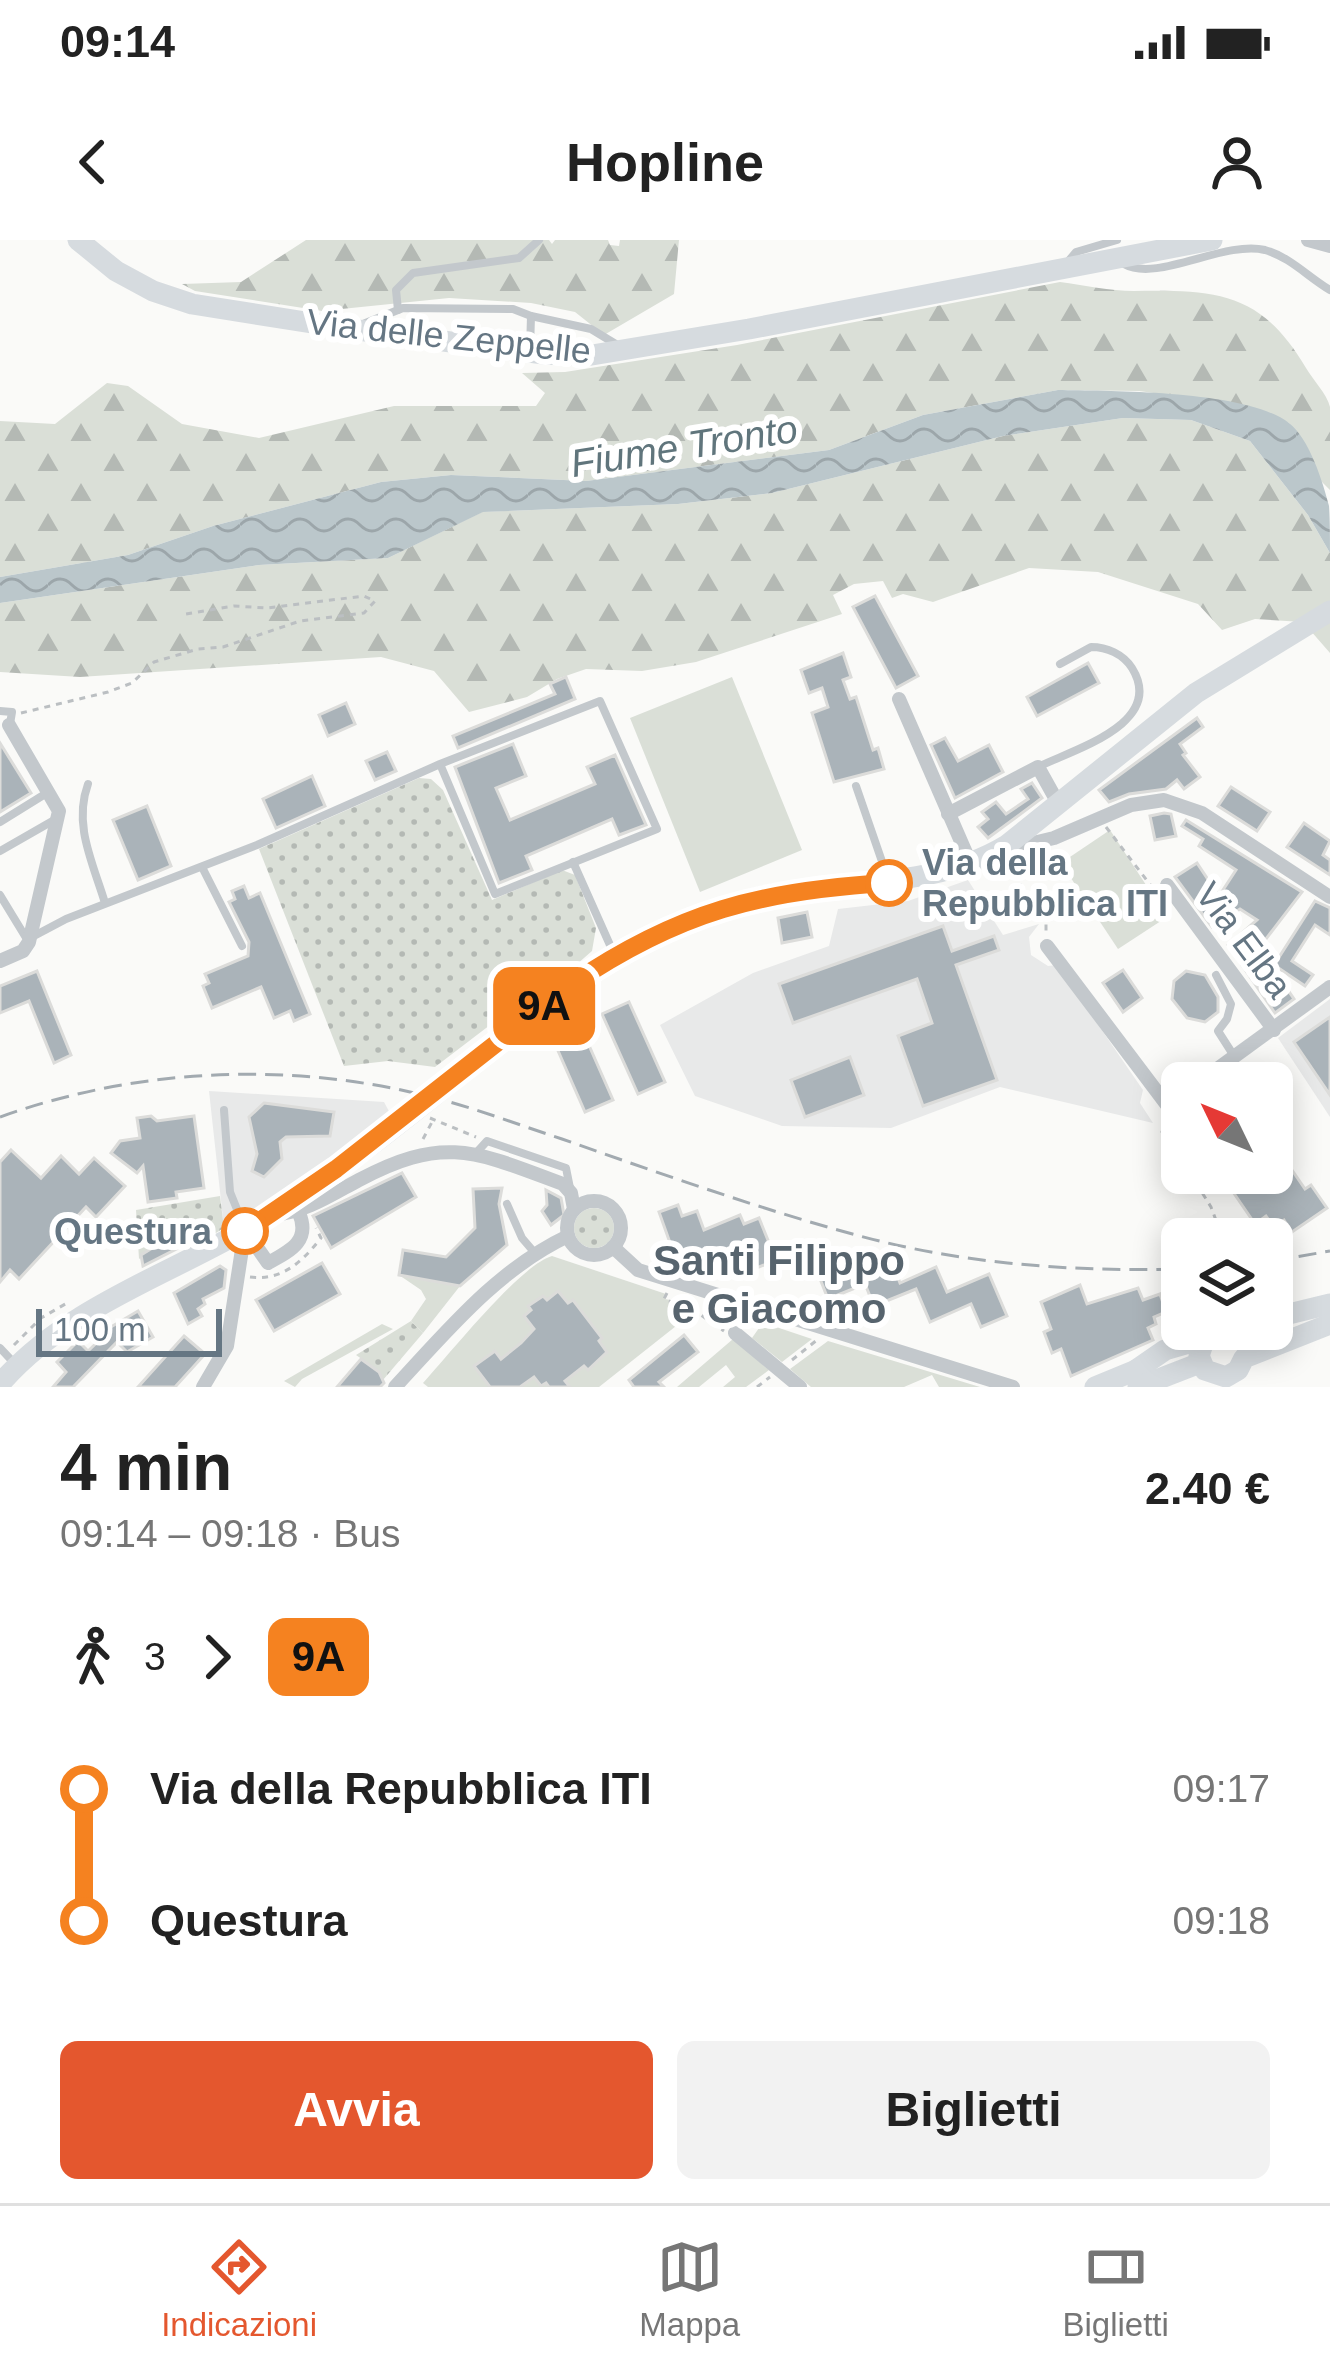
<!DOCTYPE html>
<html lang="it">
<head>
<meta charset="utf-8">
<style>
  body { margin:0; font-family:Arial,sans-serif; background:#f2f2f2; color:#222; height:100vh; display:flex; flex-direction:column; font-size:45px; white-space:nowrap }
  * { box-sizing:border-box; margin:0 }
  p { font-size:39px; color:#767676 }
  .icon { flex:none; width:66px; height:66px; fill:none; stroke:currentColor; stroke-width:2; stroke-linecap:round; stroke-linejoin:round }
  .map { position:relative; height:1147px; overflow:hidden }
  .drawer { display:flex; flex-direction:column; background:#fff; flex:1 }
  .drawer>* { flex:none }
  .badge { padding:0 24px; border-radius:18px; font-size:42px; line-height:78px }
  .needle { width:78px; rotate:313deg }
  .controls { position:absolute; left:1161px; top:822px; display:grid; gap:24px }
  .controls a { display:grid; place-items:center; width:132px; height:132px; border-radius:18px; background:#fff; box-shadow:0 6px 30px #0003; font-size:60px }
  .scale { position:absolute; left:36px; bottom:30px; width:186px; box-sizing:border-box; padding-left:12px; border:6px solid #657683; border-top:0; font-size:33px; line-height:42px; white-space:nowrap; color:#657683; -webkit-text-stroke:9px #fff; paint-order:stroke }
  .map>.badge { position:absolute; translate:-50% -50%; box-shadow:0 0 0 6px #fff }
  .legs { display:flex; align-items:center; gap:18px; height:132px; padding:0 60px; font-size:39px }
  .legs p { margin-inline-start:auto }
  .summary { display:flex; align-items:center; justify-content:space-between; height:204px; padding:0 60px }
  h1 { font-size:66px; font-weight:700; line-height:90px }
  .button { display:flex; gap:24px; margin-top:auto; padding:24px 60px }
  .button a { flex:1; height:138px; border-radius:18px; background:#e4572e; color:#fff; font-size:48px; font-weight:700; line-height:138px; text-align:center }
  .button a+a { background:#f2f2f2; color:#222 }
  ul { padding:0 60px; list-style:none }
  li { display:flex; align-items:center; gap:42px; height:132px; font-size:45px }
  li i { display:grid; place-items:center; width:18px; height:100%; margin:0 15px; background:currentColor }
  li i::after { content:''; width:30px; height:30px; margin:-15px; border:9px solid; border-radius:50%; background:#fff }
  li p { margin-inline-start:auto }
  li:first-child i { background:linear-gradient(#0000 50%,currentColor 0) }
  li:last-child i { background:linear-gradient(currentColor 50%,#0000 0) }
  .status { display:flex; justify-content:space-between; align-items:center; height:84px; padding:0 60px; background:#fff; direction:ltr }
  .status svg { height:33px; fill:currentColor }
  header { display:flex; justify-content:space-between; align-items:center; height:156px; padding:0 60px; background:#fff; font-size:54px; font-weight:700 }
  .menu { display:flex; justify-content:space-around; align-items:center; height:168px; border-top:3px solid #e0e0e0; background:#fff; font-size:33px; color:#767676 }
  .menu a { display:grid; justify-items:center; gap:6px }
  .menu .selected { color:#e4572e }
  .map>svg:first-child { display:block }
  .built { fill:#e8e9e9 }
  .grass { fill:url(#grass-dots) }
  .forest { fill:url(#forest-firs) }
  .park { fill:#dadfd7 }
  .water { fill:url(#water-waves) }
  .building { fill:#aab3b9; stroke:#dcdcda; stroke-width:3 }
  .lines { fill:none; stroke-linecap:round; stroke-linejoin:round }
  .path { stroke:#bbbfc2; stroke-width:3; stroke-dasharray:6 6; stroke-linecap:butt }
  .lane { stroke:#c3c8cc; stroke-width:8 }
  .street { stroke:#c3c8cc; stroke-width:14 }
  .secondary { stroke:#d6dbdf; stroke-width:21 }
  .rail { stroke:#a2aab0; stroke-width:3; stroke-dasharray:18 9; stroke-linecap:butt }
  .line-1-casing { stroke:#fff; stroke-width:27 }
  .line-1 { stroke:#f58220; stroke-width:18 }
  .stop-1-dot { fill:#fff; stroke:#f58220; stroke-width:6 }
  .labels { text-anchor:middle; dominant-baseline:central; stroke-width:12; stroke-linejoin:round; paint-order:stroke }
  .street-label { font-size:36px; fill:#657683; stroke:#fff }
  .stop-label { font-size:36px; font-weight:bold; fill:#657683; stroke:#fff; text-anchor:start }
  .water-label { font-size:39px; font-style:italic; fill:#60757c; stroke:#fff }
  .quarter-label { font-size:42px; font-weight:bold; fill:#57646e; stroke:#fff }
</style>
</head>
<body>
<div class="status"><b>09:14</b><svg viewBox="0 0 49 12"><path d="M0 12V9h3v3zM5 12V6h3v6zM10 12V3h3v9zM15 12V0h3v12zM26 1h20v11H26zM47 4h2v5h-2z"/></svg></div>
<header><svg class="icon" aria-label="back" viewBox="0 0 24 24"><path d="M15 5l-7 7 7 7"/></svg>Hopline<svg class="icon" aria-label="person" viewBox="0 0 24 24"><circle cx="12" cy="8" r="4"/><path d="M4 21q1-7 8-7t8 7"/></svg></header>
<div class="map">
<svg width="1330" height="1147" viewBox="0 0 1330 1147">
  <defs>
    <pattern id="grass-dots" width="8" height="8" patternUnits="userSpaceOnUse" patternTransform="scale(3)"><rect width="8" height="8" fill="#dadfd7"/><path d="M2 2h.1M6 6h.1" fill="none" stroke="#b4b9b4" stroke-width="1.8" stroke-linecap="round"/></pattern>
    <pattern id="forest-firs" width="22" height="20" patternUnits="userSpaceOnUse" patternTransform="scale(3)"><rect width="22" height="20" fill="#dadfd7"/><path d="M5 1l3.5 6h-7zM16 11l3.5 6h-7z" fill="#b4b9b4"/></pattern>
    <pattern id="water-waves" width="16" height="10" patternUnits="userSpaceOnUse" patternTransform="scale(3)"><rect width="16" height="10" fill="#bbc7cb"/><path d="M0 5q4-4 8 0t8 0" fill="none" stroke="#9ca6aa"/></pattern>
  </defs>
  <rect width="100%" height="100%" fill="#fafaf8"/>
  <!-- built -->
  <g class="built">
    <polygon points="968,640 1003,695 1039,684 1029,697 1031,715 1048,726 1057,725 1143,850 1140,863 1153,883 1000,847 891,888 782,886 695,856 660,785 753,733 829,706 838,669 908,661"/>
    <polygon points="1330,759 1330,877 1278,798"/>
    <polygon points="209,851 384,862 391,875 318,932 224,988"/>
  </g>
  <!-- grass -->
  <g class="grass">
    <polygon points="419,538 431,539 443,550 492,660 562,630 575,635 596,688 592,711 553,745 511,769 435,827 388,821 344,826 259,609"/>
    <polygon points="220,956 224,988 193,1007 182,989 139,1019 136,970"/>
    <circle cx="594" cy="988" r="20"/>
    <polygon points="411,1081 423,1093 383,1140 379,1131 356,1115"/>
  </g>
  <!-- forest -->
  <g class="forest">
    <polygon points="306,0 549,0 552,4 555,0 608,0 610,5 619,6 620,0 679,0 674,54 604,95 575,72 531,63 449,58 322,71 195,51 182,44 241,42"/>
    <path d="M 1060,42 C 1084,45 1110,51 1134,51 C 1215,50 1261,51 1306,128 C 1313,140 1327,154 1330,167 C 1330,192 1330,225 1330,250 L 1318,238 L 1308,209 L 1289,183 L 1248,166 L 1139,151 L 1058,150 L 923,175 L 829,210 L 586,241 L 451,235 L 381,242 L 213,286 L 128,315 L 0,337 L 0,181 L 55,184 L 107,143 L 128,146 L 182,184 L 259,198 L 394,166 L 536,166 L 545,153 L 522,133 L 565,132 L 737,105 Z"/>
    <polygon points="1123,178 1191,180 1250,201 1308,275 1330,313 1330,413 1303,382 1255,379 1222,390 1198,364 1098,332 1029,328 933,362 903,354 892,358 883,341 854,344 833,355 842,374 696,422 642,431 586,429 557,439 527,457 469,472 434,431 381,417 80,437 0,432 0,363 259,325 388,318 482,272 678,264 772,253 1003,196"/>
  </g>
  <!-- park -->
  <g class="park">
    <polygon points="732,437 802,610 700,652 630,478"/>
    <polygon points="1110,590 1167,677 1118,709 1061,623"/>
    <path d="M 552,1016 L 666,1054 L 665,1059 L 686,1063 L 695,1071 L 599,1147 L 428,1147 L 423,1143 C 449,1115 520,1025 552,1016 Z"/>
    <polygon points="399,1035 460,1046 423,1093 411,1081 426,1059 421,1050"/>
    <polygon points="755,1080 812,1099 782,1122 752,1098 759,1088"/>
    <polygon points="382,1084 393,1089 302,1139 295,1147 284,1141"/>
    <polygon points="733,1099 769,1130 746,1147 723,1147 735,1137 726,1125 699,1147 677,1147"/>
    <polygon points="828,1101 980,1147 939,1147 932,1135 904,1147 811,1147 790,1129"/>
  </g>
  <!-- water -->
  <path class="water" d="M 1058,150 C 1112,151 1246,150 1289,183 C 1309,198 1323,242 1329,266 C 1330,280 1330,299 1330,313 L 1308,275 L 1250,201 L 1191,180 L 1123,178 L 1003,196 L 772,253 L 678,264 L 483,272 L 388,318 L 259,325 L 0,363 L 0,337 L 128,315 L 213,286 L 381,242 L 451,235 L 586,241 L 829,210 L 923,175 Z"/>
  <!-- building -->
  <g class="building">
    <polygon points="875,356 918,436 896,448 853,367"/>
    <polygon points="843,413 851,437 843,440 850,459 856,457 873,510 878,508 884,529 834,542 812,473 828,467 822,448 809,453 801,430"/>
    <polygon points="1088,423 1099,443 1037,476 1027,457"/>
    <polygon points="566,437 575,459 458,508 453,496 555,454 550,444"/>
    <polygon points="346,463 355,484 328,496 319,475"/>
    <polygon points="1197,478 1203,487 1180,504 1186,513 1183,515 1200,537 1184,549 1177,540 1166,549 1129,554 1109,562 1099,550"/>
    <polygon points="945,498 958,521 989,505 1003,532 955,558 931,505"/>
    <polygon points="0,503 31,553 0,572"/>
    <polygon points="513,504 526,536 496,548 510,580 595,544 587,527 615,515 646,585 619,595 612,579 526,616 532,630 499,643 455,527"/>
    <polygon points="387,512 396,531 375,540 366,521"/>
    <polygon points="312,536 325,566 276,588 263,559"/>
    <polygon points="1032,543 1042,558 988,598 978,587 988,579 982,572 996,562 1006,574 1028,559 1021,549"/>
    <polygon points="1231,547 1270,572 1257,591 1218,566"/>
    <polygon points="147,566 171,626 138,640 113,580"/>
    <polygon points="1164,573 1171,574 1176,596 1155,600 1150,576"/>
    <polygon points="1186,580 1302,652 1259,708 1294,759 1275,773 1228,705 1257,680 1240,669 1212,687 1175,637 1197,623 1219,656 1236,630 1199,606 1203,599 1182,586"/>
    <polygon points="1304,583 1330,601 1323,615 1330,620 1330,635 1287,607"/>
    <polygon points="244,646 249,658 260,653 310,774 294,781 290,771 274,778 261,747 212,768 203,746 209,743 205,734 248,716 249,702 229,662 235,659 232,651"/>
    <polygon points="1315,661 1330,668 1330,695 1315,685 1292,721 1313,735 1305,746 1274,725"/>
    <polygon points="807,672 812,697 782,703 778,678"/>
    <polygon points="943,686 952,711 994,696 999,710 956,725 997,840 923,866 898,796 932,783 917,739 793,783 779,744"/>
    <polygon points="1123,730 1142,758 1123,772 1103,743"/>
    <polygon points="37,731 71,815 54,823 29,761 0,773 0,746"/>
    <polygon points="1186,731 1205,735 1218,757 1218,772 1205,782 1187,778 1172,759 1174,741"/>
    <polygon points="629,762 665,842 638,854 602,774"/>
    <polygon points="1330,777 1330,855 1294,802"/>
    <polygon points="580,785 613,860 585,872 552,797"/>
    <polygon points="850,817 864,855 805,877 791,840"/>
    <polygon points="264,863 334,872 330,896 286,897 280,902 282,919 264,937 252,931 257,914 249,877"/>
    <polygon points="151,876 157,881 194,876 204,948 176,952 177,958 148,962 143,926 137,933 111,913 120,901 140,898 137,878"/>
    <polygon points="1272,901 1305,949 1311,945 1327,968 1292,992 1284,980 1274,987 1266,976 1255,984 1220,933 1245,933 1249,937 1255,933 1272,933"/>
    <polygon points="11,910 41,938 61,916 79,934 94,918 125,946 96,977 86,967 19,1039 10,1030 0,1042 0,922"/>
    <polygon points="402,933 416,957 331,1008 313,976"/>
    <polygon points="502,948 499,964 507,1005 460,1046 399,1035 403,1010 446,1017 475,988 473,949"/>
    <polygon points="546,950 561,958 564,975 551,985 542,971 547,965"/>
    <polygon points="678,965 682,976 697,971 704,990 740,975 744,984 759,978 776,1020 742,1034 731,1008 679,1028 659,972"/>
    <polygon points="183,989 190,1002 143,1026 141,1015"/>
    <polygon points="839,1010 849,1033 890,1016 900,1043 936,1027 947,1052 989,1034 1007,1076 981,1087 971,1064 930,1082 916,1049 874,1066 865,1044 828,1059 813,1021"/>
    <polygon points="322,1023 340,1054 274,1091 256,1060"/>
    <polygon points="220,1026 226,1030 224,1048 203,1059 205,1064 198,1069 202,1076 188,1084 174,1053"/>
    <polygon points="1080,1045 1087,1064 1138,1048 1143,1060 1160,1054 1166,1072 1154,1077 1156,1084 1148,1088 1153,1100 1071,1136 1061,1109 1052,1113 1044,1092 1051,1089 1041,1062"/>
    <polygon points="558,1051 568,1063 573,1060 602,1098 599,1101 607,1112 588,1130 584,1126 565,1141 570,1147 549,1147 546,1143 541,1146 534,1137 520,1147 490,1147 474,1126 495,1111 501,1119 521,1103 534,1089 524,1076 531,1070 528,1066 543,1056 547,1060"/>
    <polygon points="138,1071 153,1097 127,1112 117,1102 73,1147 53,1147 66,1132 57,1122 78,1101 88,1111 107,1093 104,1091"/>
    <polygon points="684,1095 698,1112 659,1142 664,1147 634,1147 629,1140"/>
    <polygon points="184,1096 205,1114 175,1147 138,1147"/>
    <polygon points="361,1119 379,1132 384,1143 380,1147 337,1147"/>
  </g>
  <g class="lines">
    <!-- path -->
    <g class="path">
      <polyline points="21,473 108,452 132,443 154,422 198,409 223,407 300,381 364,373 375,361 364,356 267,368 234,366 186,374"/>
      <polyline points="1106,587 1155,651"/>
      <polyline points="1004,627 1012,632 1046,684 1046,692"/>
      <polyline points="430,878 476,897"/>
      <polyline points="1164,879 1162,892 1182,922"/>
      <polyline points="423,899 432,882"/>
      <polyline points="1190,933 1211,967 1223,999"/>
      <path d="M 250,1037 C 282,1041 302,1022 321,998 L 316,988"/>
      <polyline points="667,1053 664,1059 695,1071 724,1091"/>
      <polyline points="14,1105 41,1078 67,1063"/>
      <polyline points="792,1120 817,1100"/>
      <polyline points="757,1147 770,1137"/>
    </g>
    <!-- lane -->
    <g class="lane">
      <polyline points="1066,24 1076,12 1117,0"/>
      <path d="M 1124,24 C 1157,43 1224,0 1265,10 C 1290,17 1308,37 1330,50"/>
      <polyline points="398,70 396,50 413,33 519,18 539,0"/>
      <polyline points="531,76 591,89 619,106"/>
      <polyline points="363,84 403,68 513,69 531,76 530,110"/>
      <polyline points="0,471 12,472 10,484"/>
      <path d="M 1040,526 C 1075,509 1166,483 1132,428 C 1123,414 1107,407 1091,407 L 1060,424"/>
      <path d="M 88,544 C 73,585 93,623 105,663"/>
      <polyline points="856,546 887,636"/>
      <polyline points="0,582 50,551"/>
      <polyline points="0,611 56,579"/>
      <polyline points="573,622 614,714"/>
      <polyline points="202,627 242,706"/>
      <polyline points="0,655 28,701"/>
      <polyline points="32,697 66,679 257,605 440,524 495,654 657,589 600,461 440,524"/>
      <polyline points="1216,735 1231,764 1227,779 1218,791 1234,816"/>
      <polyline points="224,870 230,952 245,989"/>
      <polyline points="477,912 487,901 566,928 570,948"/>
      <polyline points="507,964 522,998 534,1012"/>
      <polyline points="1182,1059 1171,1062 1185,1102"/>
      <polyline points="0,1108 16,1125"/>
    </g>
    <!-- street -->
    <g class="street">
      <polyline points="1308,0 1330,6"/>
      <polyline points="899,459 970,622"/>
      <polyline points="948,574 1038,527 1058,563"/>
      <polyline points="1000,611 1054,598 1131,565 1164,560 1202,573 1330,657"/>
      <polyline points="1167,645 1274,790"/>
      <polyline points="1047,706 1167,865 1182,854"/>
      <polyline points="0,721 23,711 29,702 59,571 9,485"/>
      <polyline points="1198,843 1330,747"/>
      <circle cx="594" cy="988" r="27"/>
      <path d="M 274,975 C 306,972 331,955 359,940 C 445,894 477,912 563,944 L 571,953 L 574,969"/>
      <path d="M 245,990 L 268,1023 C 290,1011 311,1001 299,973"/>
      <polyline points="613,1007 638,1030 1013,1147"/>
      <polyline points="735,1093 800,1147"/>
      <polyline points="203,1147 227,1106 245,990"/>
      <path d="M 395,1147 C 447,1091 498,1029 568,996"/>
    </g>
    <!-- secondary -->
    <g class="secondary">
      <polyline points="78,0 116,31 153,51 192,64 350,89 544,114 586,116 749,89 1212,0"/>
      <polyline points="1272,1078 1330,1064"/>
      <polyline points="1204,1101 1199,1116 1205,1130 1226,1137 1238,1130 1244,1118 1330,1084"/>
      <polyline points="1136,1130 1165,1110 1238,1089"/>
      <path d="M 0,1144 C 71,1062 182,1031 272,974 C 378,907 474,822 572,744 C 631,704 694,671 764,656 C 846,638 933,650 1007,605 L 1196,453 L 1330,371"/>
      <polyline points="1095,1147 1146,1126"/>
      <polyline points="1138,1147 1200,1123"/>
    </g>
    <!-- rail -->
    <g class="rail">
      <path d="M 0,877 C 134,829 284,821 423,855 C 470,866 516,884 562,899 C 659,933 757,968 856,995 C 962,1024 1073,1032 1182,1029"/>
      <polyline points="1272,1021 1330,1011"/>
    </g>
  </g>
  <g class="lines">
    <defs>
      <path id="line-1" d="M 245,991 L 336,929 L 572,744 C 678,672 762,650 889,643"/>
    </defs>
    <!-- line-1 casing -->
    <use href="#line-1" class="line-1-casing"/>
    <!-- line-1 -->
    <use href="#line-1" class="line-1"/>
  </g>
  <!-- markers -->
  <g class="stop-1-dot">
    <circle cx="889" cy="643" r="21"/>
    <circle cx="245" cy="991" r="21"/>
  </g>
  <g class="labels">
    <!-- street labels -->
    <g class="street-label">
      <text transform="translate(449 96) rotate(6)">Via delle Zeppelle</text>
      <text transform="translate(1244 700) rotate(53)">Via Elba</text>
    </g>
    <!-- stop labels -->
    <g class="stop-label">
      <text x="922" y="622">Via della<tspan x="922" dy="41">Repubblica ITI</tspan></text>
      <text x="212" y="991" text-anchor="end">Questura</text>
    </g>
    <!-- water labels -->
    <g class="water-label">
      <text transform="translate(684 206) rotate(-9)">Fiume Tronto</text>
    </g>
    <!-- quarter labels -->
    <g class="quarter-label">
      <text x="779" y="1020">Santi Filippo<tspan x="779" dy="48">e Giacomo</tspan></text>
    </g>
  </g>
</svg>
<div class="controls">
<a><svg class="needle" viewBox="-14 -14 28 28"><path d="M0-13l5 13h-10z" fill="#e53935"/><path d="M0 13l5-13h-10z" fill="#767676"/></svg></a>
<a><svg class="icon" aria-label="layers" viewBox="0 0 24 24"><path d="M12 4l9 5-9 5-9-5zM3 14l9 5 9-5"/></svg></a>
</div>
<div class="scale">100 m</div>
<b class="badge" style="left:544px;top:766px;background:#f58220;color:#111">9A</b>
</div>
<section class="drawer">
<div class="summary"><div><h1>4 min</h1><p>09:14 – 09:18 · Bus</p></div><b>2.40 €</b></div>
<div class="legs"><svg class="icon" aria-label="walk" viewBox="0 0 24 24"><circle cx="13" cy="4" r="2"/><path d="M13 8l-2 6 4 7M11 14l-3 7M7 12l3-4h3l4 4"/></svg>3<svg class="icon" aria-label="forward" viewBox="0 0 24 24"><path d="M9 5l7 7-7 7"/></svg><b class="badge" style="background:#f58220;color:#111">9A</b></div>
<ul>
<li><i style="color:#f58220"></i><b>Via della Repubblica ITI</b><p>09:17</p></li>
<li><i style="color:#f58220"></i><b>Questura</b><p>09:18</p></li>
</ul>
<div class="button"><a>Avvia</a><a>Biglietti</a></div>
</section>
<nav class="menu">
<a class="selected"><svg class="icon" aria-label="directions" viewBox="0 0 24 24"><path d="M12 3l9 9-9 9-9-9zM9 14v-3h6M13 9l2 2-2 2"/></svg>Indicazioni</a>
<a><svg class="icon" aria-label="map" viewBox="0 0 24 24"><path d="M3 6l6-2 6 2 6-2v14l-6 2-6-2-6 2zM9 4v14M15 6v14"/></svg>Mappa</a>
<a><svg class="icon" aria-label="tickets" viewBox="0 0 24 24"><path d="M3 7h18v10H3zM15 7v10"/></svg>Biglietti</a>
</nav>
</body>
</html>
